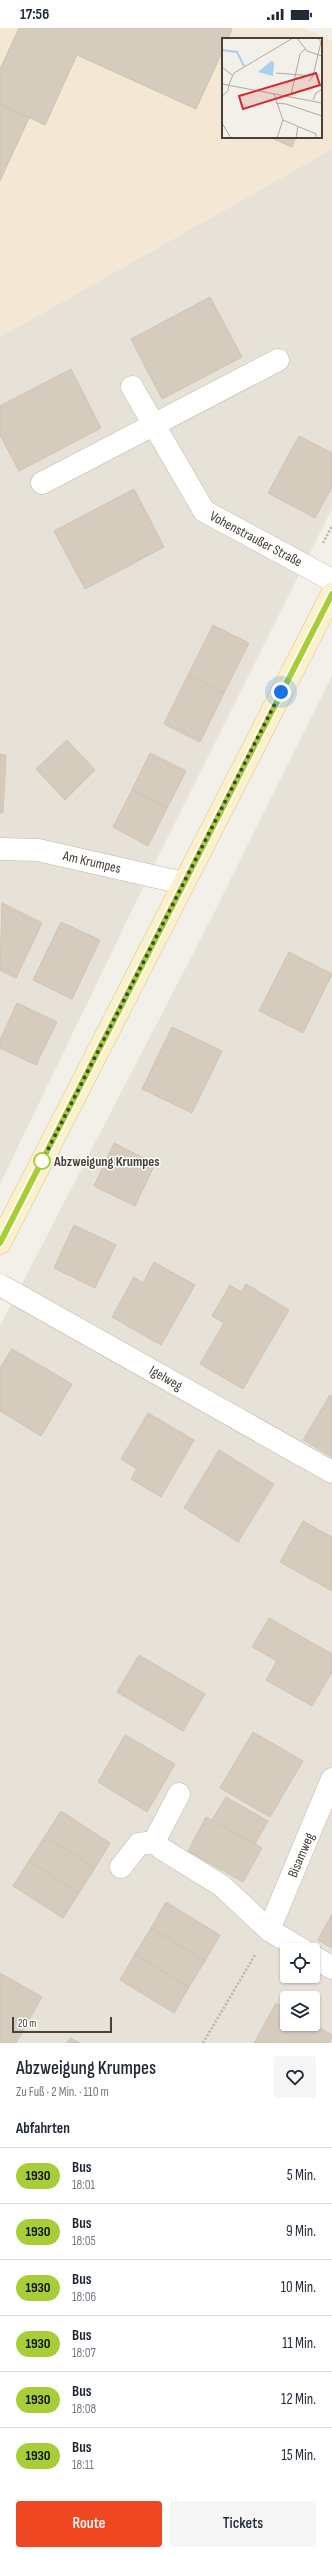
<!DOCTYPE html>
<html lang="de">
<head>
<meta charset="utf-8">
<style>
  body { margin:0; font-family:"Sofia Sans Condensed",sans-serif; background:#f6f6f7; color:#1f2937; height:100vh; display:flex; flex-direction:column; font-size:15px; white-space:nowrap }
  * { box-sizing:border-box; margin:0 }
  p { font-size:13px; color:#747a83 }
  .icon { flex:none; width:22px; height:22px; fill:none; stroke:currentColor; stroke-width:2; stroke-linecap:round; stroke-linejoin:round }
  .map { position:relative; height:2015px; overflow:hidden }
  .panel { display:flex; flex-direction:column; background:#fff; flex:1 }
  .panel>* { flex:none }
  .badge { padding:0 8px; border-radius:13px; font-size:14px; line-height:26px }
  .controls { position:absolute; left:280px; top:1915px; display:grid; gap:8px }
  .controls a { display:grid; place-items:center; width:40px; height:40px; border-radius:4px; background:#fff; box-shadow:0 1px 3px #0004; font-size:20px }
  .scale { position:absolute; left:12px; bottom:10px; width:100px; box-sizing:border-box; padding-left:4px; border:2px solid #474137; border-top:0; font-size:11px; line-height:14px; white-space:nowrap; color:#474137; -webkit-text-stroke:3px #fff; paint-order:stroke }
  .you { position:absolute; width:20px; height:20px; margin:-10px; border:3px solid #fff; border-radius:50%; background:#1a73e8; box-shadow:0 0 0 6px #1a73e833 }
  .map>.badge { position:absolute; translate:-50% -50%; box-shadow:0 0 0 2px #fff }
  h2 { padding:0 16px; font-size:15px; line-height:36px }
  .round { display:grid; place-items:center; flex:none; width:42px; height:42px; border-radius:4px; background:#f6f6f7 }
  .summary { display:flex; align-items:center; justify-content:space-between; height:68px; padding:0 16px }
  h1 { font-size:19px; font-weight:600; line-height:30px }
  .cta { display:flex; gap:8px; margin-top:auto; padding:8px 16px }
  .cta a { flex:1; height:46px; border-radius:4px; background:#f04723; color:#fff; font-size:16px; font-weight:600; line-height:46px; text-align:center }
  .cta a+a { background:#f6f6f7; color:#1f2937 }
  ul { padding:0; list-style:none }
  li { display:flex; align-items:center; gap:12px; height:56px; padding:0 16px; border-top:1px solid #e0e1e3 }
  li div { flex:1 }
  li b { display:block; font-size:15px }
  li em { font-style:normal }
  li .badge { min-width:44px; font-weight:700; text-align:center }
  .status { display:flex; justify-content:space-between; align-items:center; height:28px; padding:0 20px; background:#fff; direction:ltr }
  .status svg { height:11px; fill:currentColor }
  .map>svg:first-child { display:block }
  .residential { fill:#e7e2d7; fill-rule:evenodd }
  .commercial { fill:#f4e8d5; fill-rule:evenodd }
  .building { fill:#d5ccbe; stroke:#cfc4b2 }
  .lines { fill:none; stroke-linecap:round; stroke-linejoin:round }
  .minor-casing { stroke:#bfb8ab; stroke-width:23 }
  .secondary-casing { stroke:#d1c49a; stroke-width:23 }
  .path { stroke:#c0b49d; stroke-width:2.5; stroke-dasharray:2 2; stroke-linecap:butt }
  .minor { stroke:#fff; stroke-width:22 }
  .secondary { stroke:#fcf1ca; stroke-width:22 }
  .line-casing { stroke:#fff; stroke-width:9 }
  .line { stroke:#a7ce39; stroke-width:6 }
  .walk { stroke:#474137; stroke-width:4; stroke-dasharray:0 7.2 }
  .stop-dot { fill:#fff; stroke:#a7ce39; stroke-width:2 }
  .labels { text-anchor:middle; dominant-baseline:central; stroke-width:3; stroke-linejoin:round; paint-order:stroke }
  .street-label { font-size:14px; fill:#474137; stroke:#fff }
  .stop-label { font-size:14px; font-weight:bold; fill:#474137; stroke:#fff; text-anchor:start }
  .inset-river { fill:none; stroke:#a8cfed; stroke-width:2 }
  .inset-road { fill:none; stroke:#aeaaa2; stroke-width:1 }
  .view { fill:#d62828; fill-opacity:0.15; stroke:#d62828; stroke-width:2 }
  .inset-edge { fill:none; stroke:#474137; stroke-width:2 }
</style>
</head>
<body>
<div class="status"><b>17:56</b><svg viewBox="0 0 49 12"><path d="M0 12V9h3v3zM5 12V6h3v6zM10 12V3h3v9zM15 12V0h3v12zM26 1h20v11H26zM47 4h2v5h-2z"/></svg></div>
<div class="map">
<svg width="332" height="2015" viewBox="0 0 332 2015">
  <rect width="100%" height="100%" fill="#f3f0e9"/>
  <!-- residential -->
  <g class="residential">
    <polygon points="332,121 332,481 150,845 0,1156 0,309"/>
    <path d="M 332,648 L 332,2015 L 0,2015 L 0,1298 L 213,887 ZM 287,1922 L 313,1922 L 313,1948 L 287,1948 ZM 287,1970 L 313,1970 L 313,1996 L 287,1996 Z"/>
  </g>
  <!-- commercial -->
  <path class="commercial" d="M 0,0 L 304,0 L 332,12 L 332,121 L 0,309 ZM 223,11 L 321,11 L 321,109 L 223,109 Z"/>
  <!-- building -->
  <g class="building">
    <polygon points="19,0 229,0 232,1 228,11 223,11 223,22 196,81 77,27 45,97 0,76 0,41"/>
    <polygon points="0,76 29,90 0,153"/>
    <polygon points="269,109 296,109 292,119"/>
    <polygon points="210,269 242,329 162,371 131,311"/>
    <polygon points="71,341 101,400 19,443 0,407 0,378"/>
    <polygon points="299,408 332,425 332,459 315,490 268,465"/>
    <polygon points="134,461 164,519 85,561 54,503"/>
    <polygon points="213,597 249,615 224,665 188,647"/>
    <polygon points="188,647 224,665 200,714 164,696"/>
    <polygon points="67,712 95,742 65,772 36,741"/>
    <polygon points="150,725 186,743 167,780 132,762"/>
    <polygon points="0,726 6,727 3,785 0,785"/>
    <polygon points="132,762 167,780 148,818 113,799"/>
    <polygon points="2,875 42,895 16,950 0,942"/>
    <polygon points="61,894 100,912 72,971 33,952"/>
    <polygon points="289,924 332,946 303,1005 259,983"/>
    <polygon points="17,975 57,994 36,1037 0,1020 0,1012"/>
    <polygon points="172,999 222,1023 192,1085 142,1061"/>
    <polygon points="114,1115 155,1136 135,1178 94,1158"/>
    <polygon points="74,1197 116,1217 95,1260 54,1240"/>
    <polygon points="154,1234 195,1257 161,1317 112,1289 134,1249 143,1255"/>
    <polygon points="246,1256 289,1282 243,1361 200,1336 224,1295 212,1288 230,1257 241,1264"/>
    <polygon points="12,1321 72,1356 41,1408 0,1383 0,1340"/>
    <polygon points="330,1367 332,1368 332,1429 303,1412"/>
    <polygon points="148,1385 194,1412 161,1469 131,1451 137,1441 121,1431"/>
    <polygon points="219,1422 274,1456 238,1514 184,1480"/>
    <polygon points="303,1493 332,1509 332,1563 280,1534"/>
    <polygon points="269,1590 332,1626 332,1644 312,1678 266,1652 277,1633 252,1619"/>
    <polygon points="139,1627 205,1666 183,1703 117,1664"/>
    <polygon points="253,1704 303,1733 270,1789 220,1760"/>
    <polygon points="125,1707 175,1736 147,1784 98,1754"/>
    <polygon points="226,1769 268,1793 255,1816 212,1792"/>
    <polygon points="61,1783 110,1815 95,1840 45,1808"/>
    <polygon points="206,1789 262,1820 243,1854 188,1823"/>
    <polygon points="45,1808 95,1840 79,1865 29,1833"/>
    <polygon points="29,1833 79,1865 63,1890 13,1858"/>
    <polygon points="166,1874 220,1907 205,1933 151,1900"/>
    <polygon points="332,1886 332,1920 318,1912"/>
    <polygon points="151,1900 205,1933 189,1959 135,1926"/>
    <polygon points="135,1926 189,1959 174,1985 120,1952"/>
    <polygon points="0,1945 42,1969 16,2015 0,2015"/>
    <polygon points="276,1975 287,1982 287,1996 313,1996 332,2007 330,2015 254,2015"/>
    <polygon points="70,2010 80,2015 67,2015"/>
  </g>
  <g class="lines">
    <defs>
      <g id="minor">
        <polyline points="132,359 204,483 332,552"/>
        <polyline points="42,455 278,332"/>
        <polyline points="0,821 38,822 183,855"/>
        <polyline points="0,1257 332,1444"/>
        <polyline points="179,1766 154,1814 162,1821 222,1858 269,1902 303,1922"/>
        <polyline points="121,1839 139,1816 154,1814"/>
        <polyline points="269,1902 332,1751"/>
        <polyline points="313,1928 332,1940"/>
      </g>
      <polyline id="secondary" points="0,1215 332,566"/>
    </defs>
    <!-- minor casing -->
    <use href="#minor" class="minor-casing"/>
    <!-- secondary casing -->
    <use href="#secondary" class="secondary-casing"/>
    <!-- path -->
    <g class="path">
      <polyline points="323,515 332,498"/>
      <polyline points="203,2015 255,1927"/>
    </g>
    <!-- minor -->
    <use href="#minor" class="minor"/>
    <!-- secondary -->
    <use href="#secondary" class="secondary"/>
  </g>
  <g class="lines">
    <defs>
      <polyline id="line" points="0,1215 332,566"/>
    </defs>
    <!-- line casing -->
    <use href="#line" class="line-casing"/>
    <!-- line -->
    <use href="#line" class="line"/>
    <!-- walk -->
    <polyline class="walk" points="42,1133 281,664"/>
  </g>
  <!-- markers -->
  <circle class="stop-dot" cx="42" cy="1133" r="8"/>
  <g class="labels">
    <!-- street labels -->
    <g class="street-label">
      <text transform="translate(256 511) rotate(28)">Vohenstraußer Straße</text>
      <text transform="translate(92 834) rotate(13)">Am Krumpes</text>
      <text transform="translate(166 1350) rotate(30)">Igelweg</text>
      <text transform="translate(301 1827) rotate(-67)">Bisamweg</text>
    </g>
    <!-- stop labels -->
    <g class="stop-label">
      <text x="54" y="1133">Abzweigung Krumpes</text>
    </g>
  </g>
  <!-- overview -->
  <g transform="translate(222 10)">
    <rect width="100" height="100" fill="#f3f0e9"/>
    <path d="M 49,23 L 52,24 L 51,38 L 36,34 Z" fill="#a8cfed"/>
    <path class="inset-river" d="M 0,12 L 15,14 L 22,28"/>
    <path class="inset-road" d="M 75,0 L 85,13 L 100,18M 0,29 L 10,37M 54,35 L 91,38M 87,43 L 91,38 L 99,4 L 96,0M 0,46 L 100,65M 7,46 L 12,35 L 71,0M 52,56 L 61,82 L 55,100M 69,57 L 78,16 L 83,11M 0,58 L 6,53 L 7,46M 91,62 L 94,55 L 99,52M 54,65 L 64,66 L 100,78M 61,82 L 94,96 L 94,100M 0,85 L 9,100M 74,100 L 76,88"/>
    <path class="view" d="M 94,35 L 98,47 L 21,71 L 17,58 Z"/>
    <rect width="100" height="100" class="inset-edge"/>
  </g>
</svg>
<div class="controls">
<a><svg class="icon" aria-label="locate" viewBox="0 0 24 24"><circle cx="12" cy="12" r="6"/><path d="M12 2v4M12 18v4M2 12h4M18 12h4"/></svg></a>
<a><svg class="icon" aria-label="layers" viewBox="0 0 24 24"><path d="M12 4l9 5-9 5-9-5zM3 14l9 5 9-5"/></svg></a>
</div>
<div class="scale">20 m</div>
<div class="you" style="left:281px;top:664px"></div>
</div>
<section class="panel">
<div class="summary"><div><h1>Abzweigung Krumpes</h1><p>Zu Fuß · 2 Min. · 110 m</p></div><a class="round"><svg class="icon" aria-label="heart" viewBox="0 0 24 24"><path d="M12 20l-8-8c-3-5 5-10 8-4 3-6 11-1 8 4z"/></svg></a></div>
<h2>Abfahrten</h2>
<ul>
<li><span class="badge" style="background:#a7ce39;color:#111">1930</span><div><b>Bus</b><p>18:01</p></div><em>5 Min.</em></li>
<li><span class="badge" style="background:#a7ce39;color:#111">1930</span><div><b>Bus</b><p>18:05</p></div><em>9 Min.</em></li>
<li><span class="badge" style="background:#a7ce39;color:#111">1930</span><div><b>Bus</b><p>18:06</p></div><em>10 Min.</em></li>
<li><span class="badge" style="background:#a7ce39;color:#111">1930</span><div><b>Bus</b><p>18:07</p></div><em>11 Min.</em></li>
<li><span class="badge" style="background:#a7ce39;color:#111">1930</span><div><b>Bus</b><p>18:08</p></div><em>12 Min.</em></li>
<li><span class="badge" style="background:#a7ce39;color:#111">1930</span><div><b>Bus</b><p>18:11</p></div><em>15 Min.</em></li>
</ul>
<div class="cta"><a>Route</a><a>Tickets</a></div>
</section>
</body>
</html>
